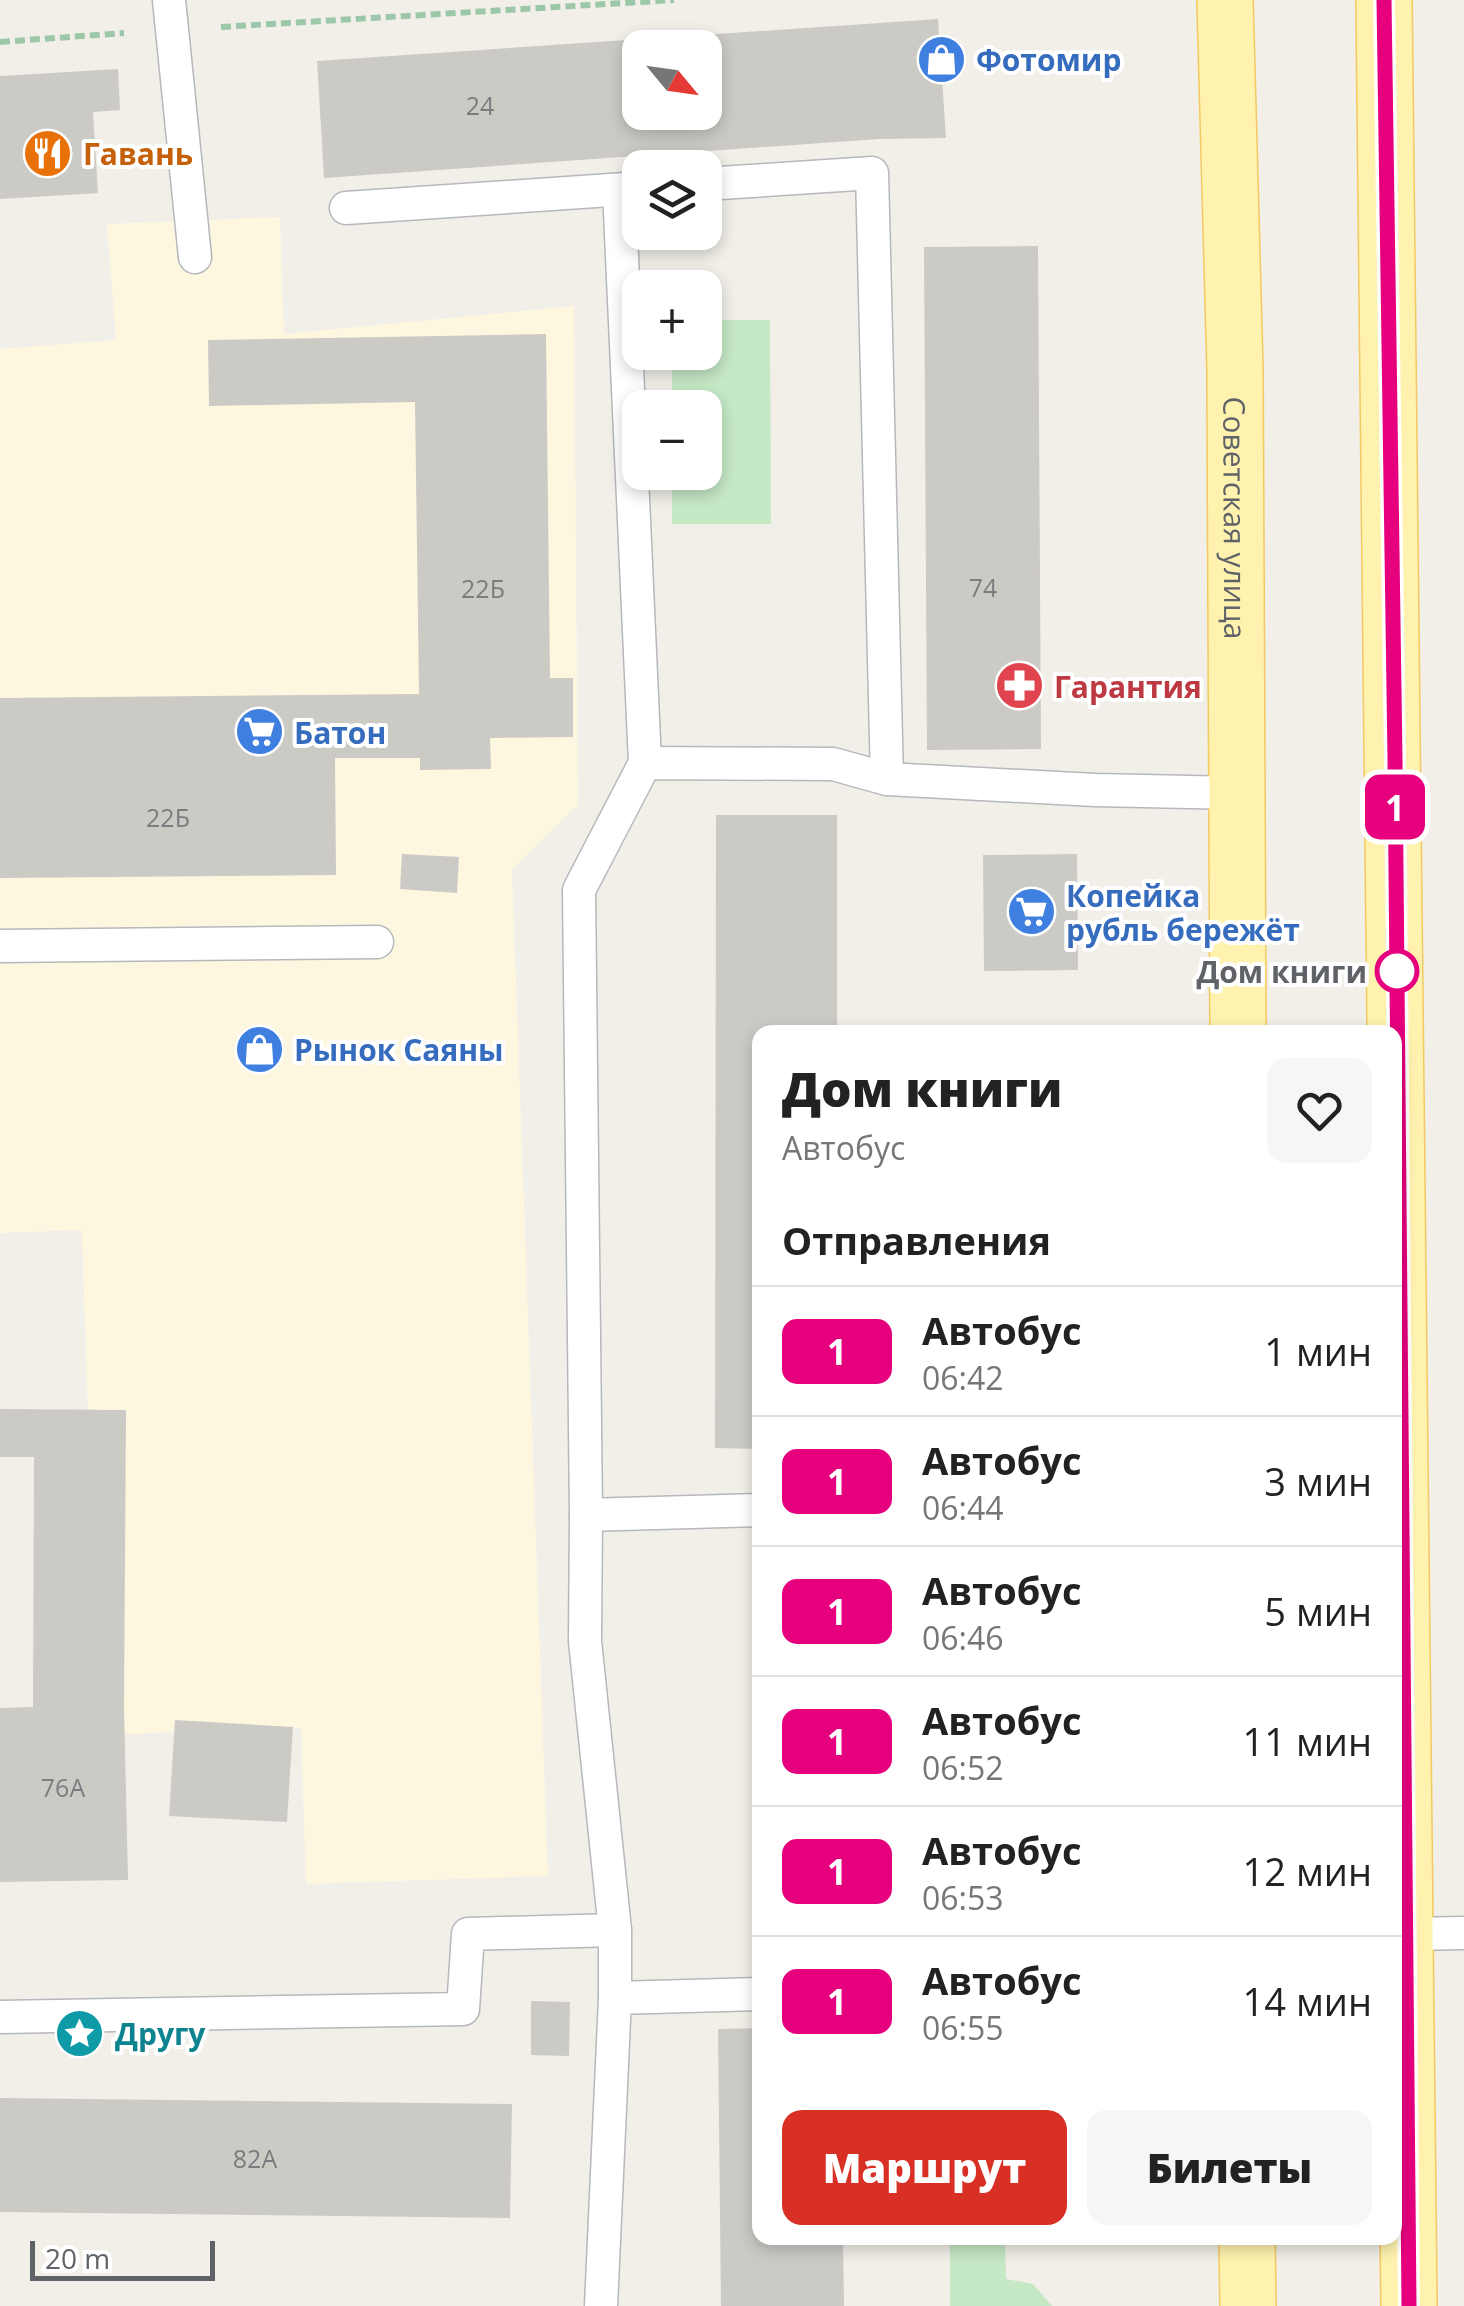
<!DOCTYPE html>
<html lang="ru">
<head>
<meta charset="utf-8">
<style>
  body { margin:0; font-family:"Open Sans",sans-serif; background:#f6f6f6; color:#222; height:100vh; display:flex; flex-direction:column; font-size:38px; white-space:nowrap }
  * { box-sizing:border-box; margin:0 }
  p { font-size:32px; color:#767676 }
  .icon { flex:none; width:55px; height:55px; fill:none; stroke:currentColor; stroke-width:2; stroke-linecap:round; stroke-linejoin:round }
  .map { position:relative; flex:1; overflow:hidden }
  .sheet { position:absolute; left:752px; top:1025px; width:650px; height:1220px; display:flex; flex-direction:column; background:#fff; border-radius:20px; box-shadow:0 5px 15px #0003 }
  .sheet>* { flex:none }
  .badge { padding:0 20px; border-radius:15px; font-size:35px; line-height:65px }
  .needle { width:65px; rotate:119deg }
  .buttons { position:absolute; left:622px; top:30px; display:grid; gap:20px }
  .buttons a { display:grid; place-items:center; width:100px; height:100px; border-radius:20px; background:#fff; box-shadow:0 5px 15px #0003; font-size:50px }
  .scale { position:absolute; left:30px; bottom:25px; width:185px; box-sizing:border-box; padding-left:10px; border:5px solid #5f6368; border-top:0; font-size:28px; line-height:35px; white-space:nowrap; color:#5f6368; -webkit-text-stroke:8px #fff; paint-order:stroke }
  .map>.badge { position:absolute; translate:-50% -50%; box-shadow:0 0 0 5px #fff }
  h2 { padding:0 30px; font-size:38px; line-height:90px }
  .round { display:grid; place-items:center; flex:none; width:105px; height:105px; border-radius:20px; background:#f6f6f6 }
  .headline { display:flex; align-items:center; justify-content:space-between; height:170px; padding:0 30px }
  h1 { font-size:48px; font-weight:800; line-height:75px }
  .button { display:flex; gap:20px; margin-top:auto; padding:20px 30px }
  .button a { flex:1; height:115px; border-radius:20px; background:#d93025; color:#fff; font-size:40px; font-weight:800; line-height:115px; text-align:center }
  .button a+a { background:#f6f6f6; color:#222 }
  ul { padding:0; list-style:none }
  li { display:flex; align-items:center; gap:30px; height:130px; padding:0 30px; border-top:2px solid #e0e0e0 }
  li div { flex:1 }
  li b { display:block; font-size:38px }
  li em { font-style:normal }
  li .badge { min-width:110px; font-weight:700; text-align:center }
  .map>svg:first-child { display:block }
  .commercial { fill:#fef7e0 }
  .green { fill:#c5e8c5 }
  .building { fill:#cccac5; fill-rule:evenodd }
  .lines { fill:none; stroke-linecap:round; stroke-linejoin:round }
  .lane-casing { stroke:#b5b8bc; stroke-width:35 }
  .primary-casing { stroke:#f2c960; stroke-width:58 }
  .path { stroke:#9cc7a9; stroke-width:6; stroke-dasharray:10 5; stroke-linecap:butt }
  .lane { stroke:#fff; stroke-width:32 }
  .primary { stroke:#fff2af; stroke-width:55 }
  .line-casing { stroke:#fff; stroke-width:22 }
  .line { stroke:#e6007e; stroke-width:15 }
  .stop-dot { fill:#fff; stroke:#e6007e; stroke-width:5 }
  .labels { text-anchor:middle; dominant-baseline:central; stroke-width:8; stroke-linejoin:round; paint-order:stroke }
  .number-label { font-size:25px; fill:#7a7d7f }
  .shop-label { font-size:30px; font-weight:bold; fill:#366cbe; stroke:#fff; text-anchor:start }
  .food-label { font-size:30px; font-weight:bold; fill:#c56008; stroke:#fff; text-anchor:start }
  .street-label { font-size:30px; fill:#5f6368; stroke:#fff }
  .health-label { font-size:30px; font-weight:bold; fill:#be3a42; stroke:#fff; text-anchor:start }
  .stop-label { font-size:30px; font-weight:bold; fill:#5f6368; stroke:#fff; text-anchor:end }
  .culture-label { font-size:30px; font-weight:bold; fill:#0d838f; stroke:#fff; text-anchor:start }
</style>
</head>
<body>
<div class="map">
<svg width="1464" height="2306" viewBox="0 0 1464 2306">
  <rect width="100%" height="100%" fill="#f1efe8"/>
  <!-- commercial -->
  <polygon class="commercial" points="280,217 284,334 574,306 578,805 512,870 548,1876 306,1884 301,1728 98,1735 82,1230 0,1233 0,349 116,340 107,224"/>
  <!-- green -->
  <g class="green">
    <polygon points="705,320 770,320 771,524 672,524 672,473 705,472 705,408 672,407 672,353 705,352"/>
    <polygon points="950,2243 1005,2244 1006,2279 1033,2284 1052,2306 950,2306"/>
  </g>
  <!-- building -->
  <g class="building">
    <path d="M 938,19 L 946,138 L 879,139 L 324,178 L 317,61 ZM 640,48 L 705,48 L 705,112 L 640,112 Z"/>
    <polygon points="118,69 120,110 93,112 98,193 0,199 0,76"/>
    <polygon points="1038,246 1041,749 927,750 924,247"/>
    <polygon points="546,334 550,678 573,678 573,737 490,738 491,769 420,770 420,758 335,758 336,875 0,878 0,698 419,694 415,402 209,406 208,340"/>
    <polygon points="716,815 837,815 837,1032 760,1032 760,1449 715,1448"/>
    <polygon points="402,854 459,857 457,893 400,889"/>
    <polygon points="1077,854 1078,970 984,971 983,855"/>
    <polygon points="0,1409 126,1410 124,1707 128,1880 0,1882 0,1708 33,1707 34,1457 0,1457"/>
    <polygon points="175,1720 293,1727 287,1822 169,1816"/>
    <polygon points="531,2001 570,2002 569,2056 531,2055"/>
    <polygon points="760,2028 760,2238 843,2238 844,2306 721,2306 718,2029"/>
    <polygon points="0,2098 512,2104 510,2218 0,2212"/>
  </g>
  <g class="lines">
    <defs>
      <g id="lane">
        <polyline points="169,0 195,257"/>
        <polyline points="705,184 872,173 887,779 1095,790 1238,793"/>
        <polyline points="619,190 645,763"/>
        <polyline points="346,208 640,188"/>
        <polyline points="0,946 377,942"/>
        <polyline points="760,1510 586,1515 579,890 645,763 833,764 887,779"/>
        <polyline points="586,1515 585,1641 615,1930 615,1998"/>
        <polyline points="1407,1934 1464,1933"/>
        <polyline points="0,2017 463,2009 468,1934 615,1930"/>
        <polyline points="601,2306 615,1998 760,1994"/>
      </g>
      <g id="primary">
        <path id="s1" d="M 1225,0 L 1235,370 L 1238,1032"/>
        <polyline points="1384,0 1409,2306"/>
        <polyline points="1247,2238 1248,2306"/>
      </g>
    </defs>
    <!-- lane casing -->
    <use href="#lane" class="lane-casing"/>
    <!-- primary casing -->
    <use href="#primary" class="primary-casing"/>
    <!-- path -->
    <g class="path">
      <polyline points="221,27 674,0"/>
      <polyline points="0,42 124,33"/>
    </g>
    <!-- lane -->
    <use href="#lane" class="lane"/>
    <!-- primary -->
    <use href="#primary" class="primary"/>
  </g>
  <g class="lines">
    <defs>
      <polyline id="line" points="1384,0 1395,759 1409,2306"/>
    </defs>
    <!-- line casing -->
    <use href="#line" class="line-casing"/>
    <!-- line -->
    <use href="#line" class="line"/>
  </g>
  <!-- icons -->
  <defs>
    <symbol id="shop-disc" viewBox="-11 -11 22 22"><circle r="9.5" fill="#3f7fe0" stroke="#fff"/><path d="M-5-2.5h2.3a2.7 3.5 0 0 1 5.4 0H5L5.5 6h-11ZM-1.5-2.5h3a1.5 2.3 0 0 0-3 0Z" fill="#fff"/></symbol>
    <symbol id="restaurant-disc" viewBox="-11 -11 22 22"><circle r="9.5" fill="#e8710a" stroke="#fff"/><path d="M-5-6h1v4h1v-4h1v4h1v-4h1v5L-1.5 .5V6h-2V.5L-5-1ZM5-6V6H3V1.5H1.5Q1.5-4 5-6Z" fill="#fff"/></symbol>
    <symbol id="pharmacy-disc" viewBox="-11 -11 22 22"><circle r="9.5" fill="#e0444e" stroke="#fff"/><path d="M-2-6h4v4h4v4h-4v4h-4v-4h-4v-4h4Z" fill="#fff"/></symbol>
    <symbol id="supermarket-disc" viewBox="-11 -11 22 22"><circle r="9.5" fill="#3f7fe0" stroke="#fff"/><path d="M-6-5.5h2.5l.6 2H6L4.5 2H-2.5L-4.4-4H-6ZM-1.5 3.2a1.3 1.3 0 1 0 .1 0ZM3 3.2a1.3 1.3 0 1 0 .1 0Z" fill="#fff"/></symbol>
    <symbol id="sight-disc" viewBox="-11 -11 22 22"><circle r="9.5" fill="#0f9aa8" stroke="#fff"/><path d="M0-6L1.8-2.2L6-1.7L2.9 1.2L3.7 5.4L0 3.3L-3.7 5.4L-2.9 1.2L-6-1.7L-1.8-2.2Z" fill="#fff"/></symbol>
  </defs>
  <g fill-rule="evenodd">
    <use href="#shop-disc" x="914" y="32" width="55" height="55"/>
    <use href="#restaurant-disc" x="20" y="126" width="55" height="55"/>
    <use href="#pharmacy-disc" x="992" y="658" width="55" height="55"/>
    <use href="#supermarket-disc" x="232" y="704" width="55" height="55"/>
    <use href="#supermarket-disc" x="1004" y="884" width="55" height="55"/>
    <use href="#shop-disc" x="232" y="1022" width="55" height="55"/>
    <use href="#sight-disc" x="52" y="2006" width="55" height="55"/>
  </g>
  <!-- markers -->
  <circle class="stop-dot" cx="1397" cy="971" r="20"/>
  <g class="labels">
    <!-- number labels -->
    <g class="number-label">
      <text x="480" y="105">24</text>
      <text x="983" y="587">74</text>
      <text x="483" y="588">22Б</text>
      <text x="168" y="817">22Б</text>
      <text x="63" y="1787">76А</text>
      <text x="255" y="2158">82А</text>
    </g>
    <!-- shop labels -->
    <g class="shop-label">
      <text x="976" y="59">Фотомир</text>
      <text x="294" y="732">Батон</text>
      <text x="1066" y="895">Копейка<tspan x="1066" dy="34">рубль бережёт</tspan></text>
      <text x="294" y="1049">Рынок Саяны</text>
    </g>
    <!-- food labels -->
    <g class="food-label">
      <text x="83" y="153">Гавань</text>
    </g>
    <!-- street labels -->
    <g class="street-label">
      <text stroke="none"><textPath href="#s1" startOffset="518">Советская улица</textPath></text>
    </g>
    <!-- health labels -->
    <g class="health-label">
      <text x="1054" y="686">Гарантия</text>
    </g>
    <!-- stop labels -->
    <g class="stop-label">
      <text x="1367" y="971">Дом книги</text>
    </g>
    <!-- culture labels -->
    <g class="culture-label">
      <text x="115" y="2033">Другу</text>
    </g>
  </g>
</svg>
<div class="buttons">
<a><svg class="needle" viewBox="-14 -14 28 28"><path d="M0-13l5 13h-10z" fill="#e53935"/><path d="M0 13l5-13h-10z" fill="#767676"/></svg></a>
<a><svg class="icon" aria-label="layers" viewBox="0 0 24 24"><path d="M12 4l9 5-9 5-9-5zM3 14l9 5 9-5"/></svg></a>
<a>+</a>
<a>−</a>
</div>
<div class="scale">20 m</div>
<b class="badge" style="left:1395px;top:807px;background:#e6007e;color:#fff">1</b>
<section class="sheet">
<div class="headline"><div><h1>Дом книги</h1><p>Автобус</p></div><a class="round"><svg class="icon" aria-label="heart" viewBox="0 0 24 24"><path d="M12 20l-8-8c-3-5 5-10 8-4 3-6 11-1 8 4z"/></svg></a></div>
<h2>Отправления</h2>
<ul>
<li><span class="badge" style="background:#e6007e;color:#fff">1</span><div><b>Автобус</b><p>06:42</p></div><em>1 мин</em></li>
<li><span class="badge" style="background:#e6007e;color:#fff">1</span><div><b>Автобус</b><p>06:44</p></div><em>3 мин</em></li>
<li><span class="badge" style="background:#e6007e;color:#fff">1</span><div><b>Автобус</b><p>06:46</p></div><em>5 мин</em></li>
<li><span class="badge" style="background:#e6007e;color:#fff">1</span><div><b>Автобус</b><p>06:52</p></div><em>11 мин</em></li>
<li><span class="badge" style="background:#e6007e;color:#fff">1</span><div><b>Автобус</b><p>06:53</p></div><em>12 мин</em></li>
<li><span class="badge" style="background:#e6007e;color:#fff">1</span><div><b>Автобус</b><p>06:55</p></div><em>14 мин</em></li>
</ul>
<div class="button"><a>Маршрут</a><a>Билеты</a></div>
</section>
</div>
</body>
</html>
